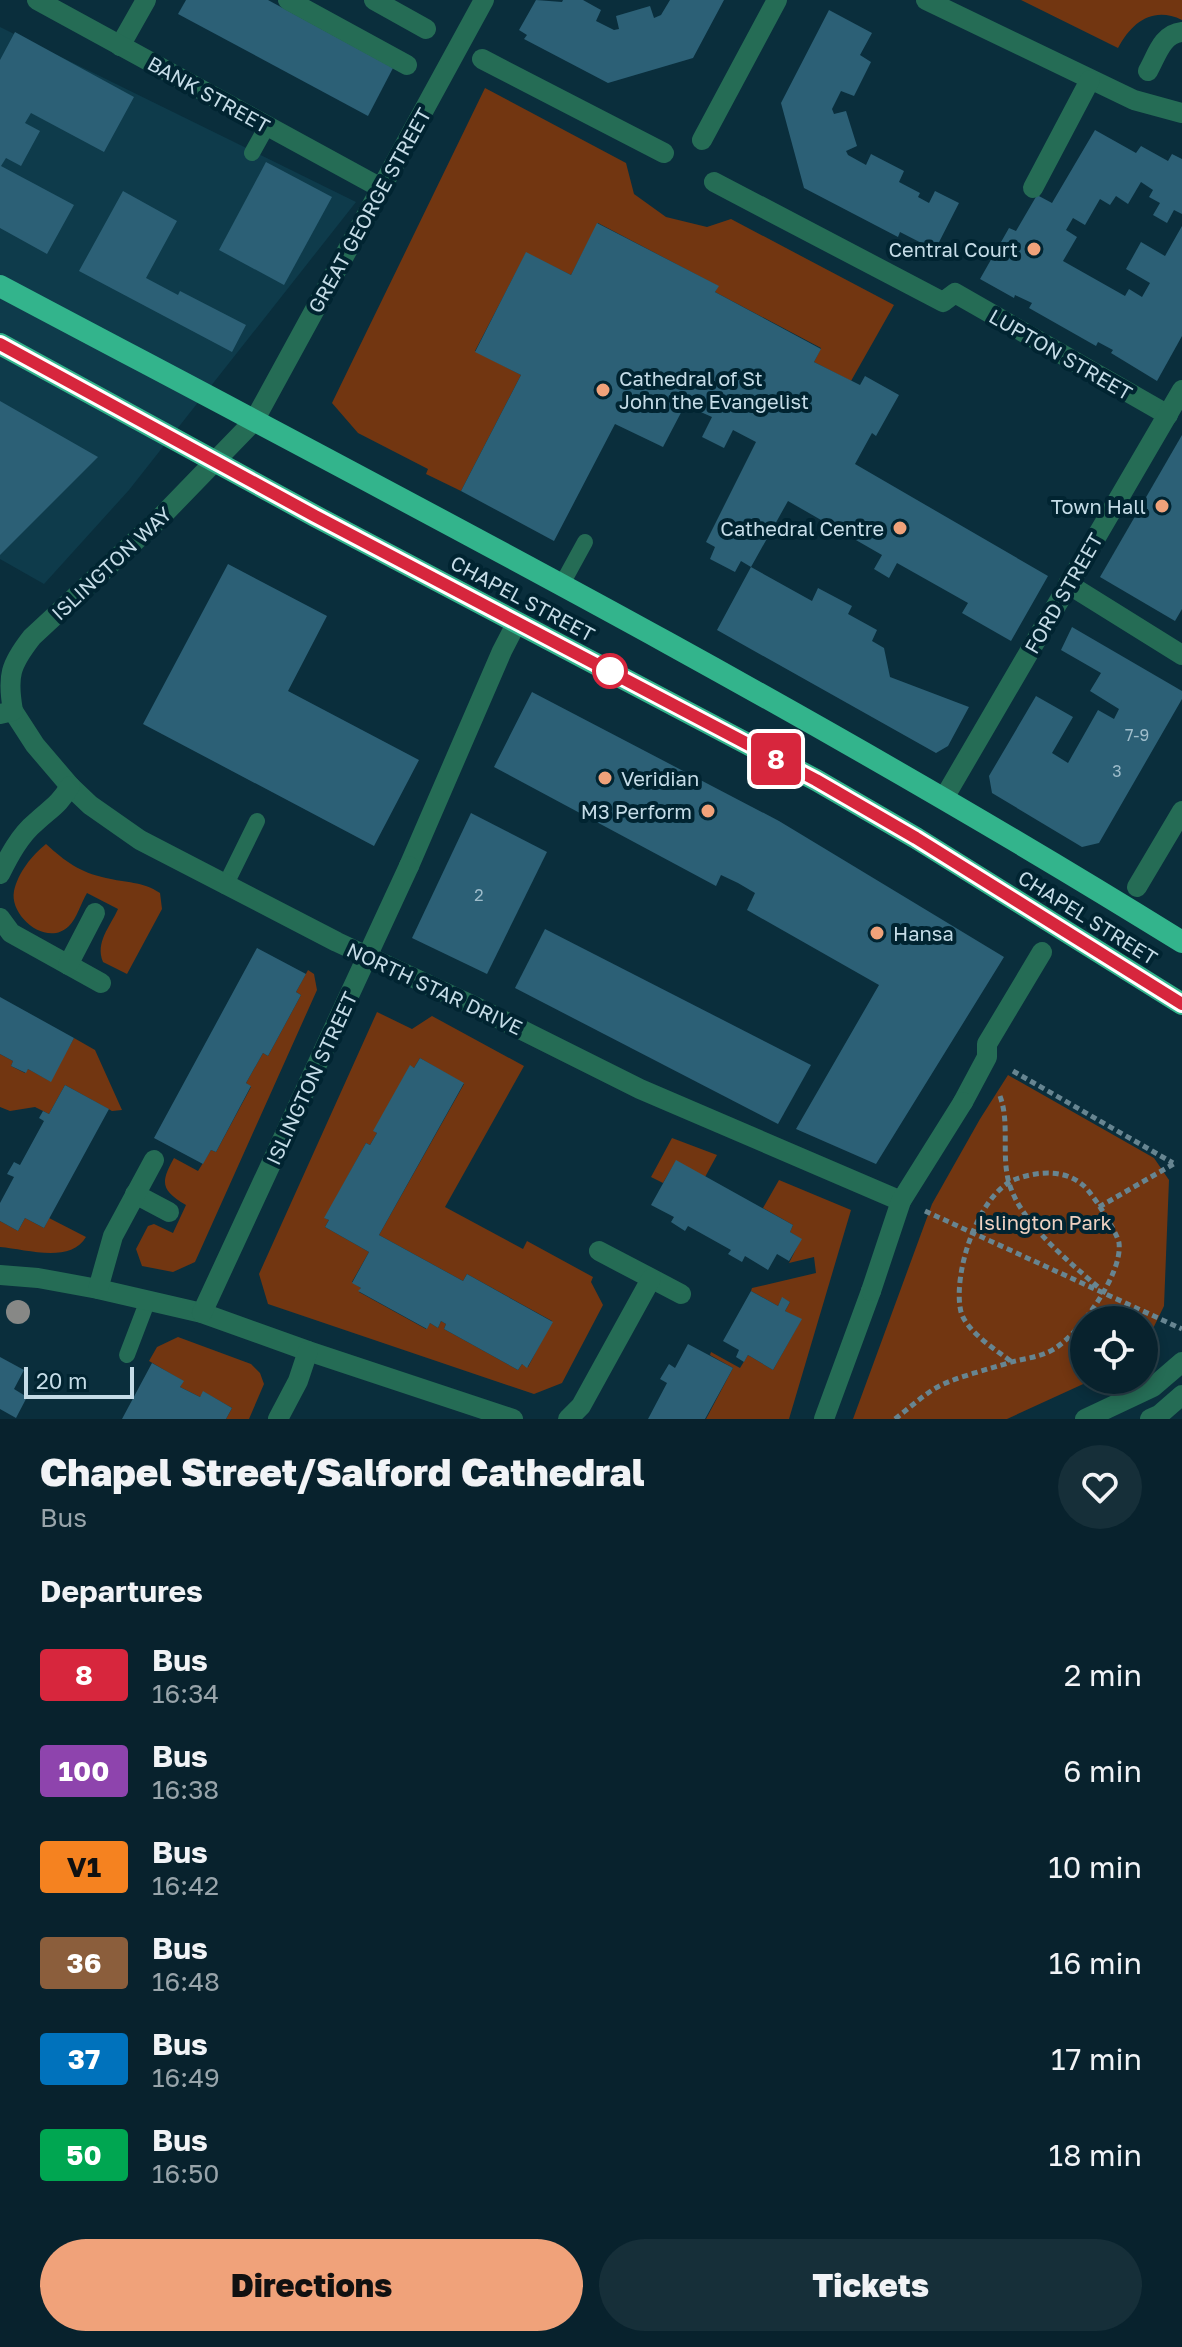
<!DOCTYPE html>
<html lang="en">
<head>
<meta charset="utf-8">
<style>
  body { margin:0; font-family:"Golos Text",sans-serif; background:#162f39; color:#f1f3f6; height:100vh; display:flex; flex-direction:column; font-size:30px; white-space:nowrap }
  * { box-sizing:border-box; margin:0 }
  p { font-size:26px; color:#98a4aa }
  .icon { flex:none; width:44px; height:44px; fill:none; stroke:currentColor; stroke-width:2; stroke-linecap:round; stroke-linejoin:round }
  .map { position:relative; height:1419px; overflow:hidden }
  .panel { display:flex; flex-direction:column; background:#08222d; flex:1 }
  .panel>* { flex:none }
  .badge { padding:0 16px; border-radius:6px; font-size:28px; line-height:52px }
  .fabs { position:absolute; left:1070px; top:1306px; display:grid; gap:16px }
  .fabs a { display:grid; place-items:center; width:88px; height:88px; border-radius:50%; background:#08222d; box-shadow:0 4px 12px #0003,0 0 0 2px #293f49; font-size:40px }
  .scale { position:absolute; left:24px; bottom:20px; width:110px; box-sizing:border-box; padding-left:8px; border:4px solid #c5dce7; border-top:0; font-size:22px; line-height:28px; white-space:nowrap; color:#c5dce7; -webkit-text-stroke:6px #012431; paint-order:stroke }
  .map>.badge { position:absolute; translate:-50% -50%; box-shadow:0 0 0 4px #fff }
  h2 { padding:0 40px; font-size:30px; line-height:72px }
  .round { display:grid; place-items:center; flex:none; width:84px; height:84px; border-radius:42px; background:#162f39 }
  .headline { display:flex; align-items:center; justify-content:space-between; height:136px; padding:0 40px }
  h1 { font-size:38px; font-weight:800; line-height:60px }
  .primary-button { display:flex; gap:16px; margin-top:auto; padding:16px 40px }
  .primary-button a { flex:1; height:92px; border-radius:48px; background:#f0a27a; color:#111; font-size:32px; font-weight:800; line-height:92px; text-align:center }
  .primary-button a+a { background:#162f39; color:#f1f3f6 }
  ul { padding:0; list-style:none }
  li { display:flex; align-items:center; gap:24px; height:96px; padding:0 40px }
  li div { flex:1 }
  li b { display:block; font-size:30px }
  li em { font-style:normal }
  li .badge { min-width:88px; font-weight:700; text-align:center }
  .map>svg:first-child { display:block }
  .built { fill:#0e3b4b }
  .green { fill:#723611; fill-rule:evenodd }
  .building { fill:#2c6076 }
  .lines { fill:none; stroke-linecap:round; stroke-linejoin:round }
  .path { stroke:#678591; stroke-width:5; stroke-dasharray:6 4; stroke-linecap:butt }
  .service { stroke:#256c55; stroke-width:16 }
  .pedestrian { stroke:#256c55; stroke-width:20 }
  .minor { stroke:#256c55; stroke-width:20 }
  .trunk { stroke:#33b48c; stroke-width:22 }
  .tree { fill:#878886 }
  .line-casing { stroke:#fff; stroke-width:18 }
  .line { stroke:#d7263d; stroke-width:12 }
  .poi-dot { fill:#f0a27a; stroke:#012431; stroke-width:3 }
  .stop-dot { fill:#fff; stroke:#d7263d; stroke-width:4 }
  .labels { text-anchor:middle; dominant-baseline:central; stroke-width:8; stroke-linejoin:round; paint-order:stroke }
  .number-label { font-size:16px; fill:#9fbdcb }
  .street-label { font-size:20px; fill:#c5dce7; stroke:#012431 }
  .poi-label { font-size:20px; fill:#c5dce7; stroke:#012431; text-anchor:end }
  .park-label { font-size:20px; fill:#eed1c2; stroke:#012431 }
</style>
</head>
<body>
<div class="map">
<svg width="1182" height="1419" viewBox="0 0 1182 1419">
  <rect width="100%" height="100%" fill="#0a2e3c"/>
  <!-- built -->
  <polygon class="built" points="0,27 356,202 129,490 44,584 0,559"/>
  <!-- green -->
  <g class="green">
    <path d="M 1021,0 L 1182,0 L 1182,20 C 1153,6 1132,22 1118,48 Z"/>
    <polygon points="485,88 626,163 634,194 666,217 707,227 731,219 894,305 851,381 814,362 821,348 715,292 718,286 598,223 571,275 526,253 475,351 521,375 461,491 426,474 428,469 358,433 332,403"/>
    <path d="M 46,844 C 66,862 79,872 106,878 C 126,883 142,881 160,893 L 162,909 L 127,974 L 103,962 C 95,942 110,927 118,909 L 87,893 C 81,903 77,918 69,926 C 47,948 9,916 14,891 C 18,873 32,855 46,844 Z"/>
    <path d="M 308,970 L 314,974 L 317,990 L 195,1262 L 173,1272 L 142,1266 L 136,1249 L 148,1226 L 154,1224 L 173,1233 L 186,1205 C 161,1190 160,1183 174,1158 L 198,1171 L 211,1150 L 216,1152 L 251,1087 L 246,1083 L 263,1053 L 268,1056 L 301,995 L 296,992 Z"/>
    <path d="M 377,1012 L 412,1029 L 432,1016 L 524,1066 L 445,1207 L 523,1249 L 527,1241 L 593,1277 L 591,1282 L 603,1305 L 562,1383 L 534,1394 L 268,1304 L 259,1274 ZM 420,1058 L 464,1084 L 379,1235 L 463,1281 L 467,1274 L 552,1321 L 528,1367 L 522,1364 L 518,1370 L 444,1329 L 446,1324 L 441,1321 L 438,1328 L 430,1323 L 426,1329 L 359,1292 L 361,1288 L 352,1282 L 369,1252 L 325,1227 L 329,1220 L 325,1218 L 366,1143 L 370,1145 L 377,1133 L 374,1131 L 410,1066 L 414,1068 Z"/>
    <polygon points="74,1038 95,1050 122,1110 112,1111 65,1085 49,1114 35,1107 10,1111 0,1107 0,1054 13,1061 11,1066 25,1073 28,1069 50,1081"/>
    <polygon points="1008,1075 1154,1158 1169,1180 1164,1306 1144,1347 1144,1320 1084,1320 1084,1380 1092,1380 1007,1419 853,1419 932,1204 980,1119"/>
    <polygon points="672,1138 717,1155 705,1177 676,1161 663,1183 651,1177"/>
    <polygon points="779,1180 851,1210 789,1419 706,1419 733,1368 710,1355 711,1352 740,1368 748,1355 773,1370 801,1320 785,1311 790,1302 782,1298 778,1306 751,1291 752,1288 816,1273 814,1257 789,1263 801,1239 790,1232 793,1225 763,1208"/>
    <path d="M 25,1218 L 44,1228 L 49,1218 L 86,1237 C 70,1264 26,1249 0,1247 L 0,1221 L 18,1231 Z"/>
    <polygon points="178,1337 251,1364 260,1373 264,1384 249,1419 226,1419 232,1408 204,1392 200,1397 180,1387 183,1381 149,1361 157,1347"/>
  </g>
  <!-- building -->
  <g class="building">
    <polygon points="186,0 268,0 393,68 368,116 178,14"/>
    <polygon points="536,0 562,2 563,0 583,0 601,10 596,21 614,30 619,29 616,16 650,6 654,18 661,15 670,0 724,0 693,58 608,83 524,39 527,35 519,30"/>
    <polygon points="829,10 872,33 860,55 871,62 854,96 841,91 832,109 834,114 846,111 857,146 846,151 848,155 866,165 871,154 904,171 899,182 920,193 918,197 929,203 935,191 959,203 935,250 900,232 898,237 804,188 781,103"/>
    <polygon points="15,32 134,97 104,152 31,113 25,123 40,131 21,166 6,158 1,166 74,205 47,254 0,228 0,60"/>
    <polygon points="1095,130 1136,153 1141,146 1168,161 1172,154 1182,159 1182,214 1174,210 1167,223 1153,215 1160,203 1149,197 1153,190 1141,182 1128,204 1116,196 1110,205 1100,199 1085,225 1073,218 1066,230 1077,237 1063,261 1125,296 1129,289 1142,297 1150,283 1126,269 1141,242 1165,256 1182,226 1182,336 1157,381 1111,353 1113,350 1098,342 1096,346 1029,308 1032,303 1015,295 1014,298 980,279 1009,228 1016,231 1037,195 1052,203"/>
    <polygon points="266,162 332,197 284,285 219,250"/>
    <polygon points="123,191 177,221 146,278 178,295 180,291 246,325 232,352 79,271"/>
    <polygon points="597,223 719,286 715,292 821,349 814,362 860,385 865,376 899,395 876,436 872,433 855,464 1048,576 1011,641 962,613 968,603 897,563 889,578 874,569 882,555 788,501 751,567 741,561 735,572 710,559 715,547 706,542 756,442 733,430 724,448 702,437 712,417 685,405 663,447 615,424 554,541 461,491 521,375 475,352 526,252 571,275"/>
    <polygon points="0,401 98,457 0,555"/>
    <polygon points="1182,435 1182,609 1175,621 1100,577"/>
    <polygon points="228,564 327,616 288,691 419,760 374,846 143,724"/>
    <polygon points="751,567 812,601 818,588 852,606 848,614 877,630 872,641 884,648 890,677 969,707 948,746 936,753 717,630"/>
    <polygon points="1072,627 1182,691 1182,699 1099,843 1082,847 992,793 989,776 1036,696 1073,717 1052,753 1068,763 1098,710 1114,719 1119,709 1090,691 1101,673 1061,650"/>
    <polygon points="532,692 779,821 1004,957 876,1164 796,1129 879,985 747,910 755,893 738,883 721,875 716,886 494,767"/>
    <polygon points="471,813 547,852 487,974 412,938"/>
    <polygon points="545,929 811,1065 778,1124 515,988"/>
    <polygon points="257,948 306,974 296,992 301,995 268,1056 263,1053 246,1083 251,1086 216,1152 211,1150 203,1164 154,1138"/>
    <polygon points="0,997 74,1038 51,1082 28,1069 26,1073 11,1066 13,1061 0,1054"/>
    <polygon points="420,1058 464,1083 379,1235 463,1281 467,1274 553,1322 527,1368 522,1364 518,1370 444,1329 446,1324 441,1321 438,1328 430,1323 427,1329 358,1291 361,1288 352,1283 369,1252 325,1227 329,1220 324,1218 366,1143 370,1145 377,1133 373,1131 410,1065 414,1068"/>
    <polygon points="65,1085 109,1109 44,1228 25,1218 18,1231 0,1221 0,1203 14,1177 7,1174 14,1162 20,1165 44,1121 39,1118 43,1111 49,1114"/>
    <polygon points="676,1160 793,1225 790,1232 802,1239 789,1261 777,1254 768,1270 745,1256 742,1262 728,1254 731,1250 688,1226 685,1231 671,1222 674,1217 651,1205"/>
    <polygon points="751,1291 778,1306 782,1297 790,1302 785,1311 802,1319 773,1370 748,1355 744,1362 736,1357 739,1350 723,1341"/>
    <polygon points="688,1344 733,1368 705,1419 648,1419 667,1383 660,1379 669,1364 675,1368"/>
    <polygon points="0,1357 24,1370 14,1389 27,1397 16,1418 0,1409"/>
    <polygon points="152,1363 184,1381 180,1387 200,1397 203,1391 232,1408 226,1419 122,1419"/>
  </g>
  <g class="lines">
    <!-- path -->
    <g class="path">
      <polyline points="1013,1071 1173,1163"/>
      <path d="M 1000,1096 C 1010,1123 1001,1155 1009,1183 C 1021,1223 1067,1260 1098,1287"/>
      <polyline points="1099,1207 1177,1162"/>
      <polyline points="925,1211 1182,1329"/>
      <path d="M 895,1419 C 908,1409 920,1398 934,1389 C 952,1378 986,1370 1008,1363 C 1024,1358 1039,1358 1054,1349 C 1079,1334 1123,1274 1119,1243 C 1117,1232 1093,1194 1084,1186 C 1065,1169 1039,1171 1016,1179 C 978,1193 952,1275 961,1312 C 967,1332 996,1350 1012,1362"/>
    </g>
    <!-- service -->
    <g class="service">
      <polyline points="252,153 267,126"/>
      <polyline points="562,584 585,542"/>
      <polyline points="225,886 257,821"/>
      <polyline points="127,1355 148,1300"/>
    </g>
    <!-- pedestrian -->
    <g class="pedestrian">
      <polyline points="288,0 407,65"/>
      <polyline points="374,0 426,29"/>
      <polyline points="120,46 146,0"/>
      <polyline points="482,59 664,153"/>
      <path d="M 1148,71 C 1157,55 1162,34 1182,32"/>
      <polyline points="702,140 777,0"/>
      <polyline points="714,182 943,302 955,293 1168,415"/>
      <polyline points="1068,584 1182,655"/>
      <polyline points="409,866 502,651 517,622"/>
      <polyline points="1137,887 1182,811"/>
      <polyline points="963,1102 987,1057 987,1044 1042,952"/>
      <polyline points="824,1419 871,1291"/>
      <polyline points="1150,1419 1159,1415 1182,1395"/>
    </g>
    <!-- minor -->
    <g class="minor">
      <polyline points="37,0 381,188"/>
      <polyline points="926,0 1134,100 1182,113"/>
      <polyline points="1033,188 1090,80"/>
      <polyline points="13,711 35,745 70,786 90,805 140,840 337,942 474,1006 640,1089 901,1201"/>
      <path d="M 0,714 L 13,711 C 7,676 10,665 32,637 L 160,518 L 254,421 L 484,0"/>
      <polyline points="944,798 1182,390"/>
      <path d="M 0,874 C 9,856 20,835 36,822 C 51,808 59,805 70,786"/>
      <polyline points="0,918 11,933 101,983"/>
      <polyline points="68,965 95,913"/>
      <polyline points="135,1194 169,1212"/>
      <polyline points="599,1251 681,1294"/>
      <polyline points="0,1275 38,1278 98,1289 202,1313 308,1351 513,1419"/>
      <polyline points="98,1289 113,1236 154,1160"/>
      <polyline points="871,1291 901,1201 963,1102"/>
      <polyline points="202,1313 409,866"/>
      <polyline points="278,1419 298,1381 308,1351"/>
      <polyline points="568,1419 581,1406 651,1279"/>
      <polyline points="1085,1419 1153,1387 1182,1362"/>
    </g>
    <!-- trunk -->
    <g class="trunk">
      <path d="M 0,286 C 398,497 799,704 1182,942"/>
      <polyline points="0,344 315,516 816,780 916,838 1182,1004"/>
    </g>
  </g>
  <!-- trees -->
  <circle class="tree" cx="18" cy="1312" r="12"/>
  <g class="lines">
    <defs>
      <polyline id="line" points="0,344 315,516 816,780 916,838 1182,1004"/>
    </defs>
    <!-- line casing -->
    <use href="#line" class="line-casing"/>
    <!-- line -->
    <use href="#line" class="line"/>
  </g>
  <!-- markers -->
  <g class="poi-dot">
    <circle cx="1034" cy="249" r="8"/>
    <circle cx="603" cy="390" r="8"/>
    <circle cx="1162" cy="506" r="8"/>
    <circle cx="900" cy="528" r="8"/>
    <circle cx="605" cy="778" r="8"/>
    <circle cx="708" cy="811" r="8"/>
    <circle cx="877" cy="933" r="8"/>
  </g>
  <circle class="stop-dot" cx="610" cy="671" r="16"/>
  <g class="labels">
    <!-- number labels -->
    <g class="number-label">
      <text x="1137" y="735">7-9</text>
      <text x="1117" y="771">3</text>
      <text x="479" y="895">2</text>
    </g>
    <!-- street labels -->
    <g class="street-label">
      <text transform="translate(209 94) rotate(29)">BANK STREET</text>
      <text transform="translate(369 210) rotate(-61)">GREAT GEORGE STREET</text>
      <text transform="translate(1061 354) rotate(30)">LUPTON STREET</text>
      <text transform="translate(111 563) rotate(-43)">ISLINGTON WAY</text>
      <text transform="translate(1063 593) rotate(-60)">FORD STREET</text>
      <text transform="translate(523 598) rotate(28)">CHAPEL STREET</text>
      <text transform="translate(1088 917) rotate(32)">CHAPEL STREET</text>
      <text transform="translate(435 988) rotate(25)">NORTH STAR DRIVE</text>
      <text transform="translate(311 1078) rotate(-65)">ISLINGTON STREET</text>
    </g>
    <!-- poi labels -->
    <g class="poi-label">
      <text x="1018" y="249">Central Court</text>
      <text x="619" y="378" text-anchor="start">Cathedral of St<tspan x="619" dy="23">John the Evangelist</tspan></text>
      <text x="1146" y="506">Town Hall</text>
      <text x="884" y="528">Cathedral Centre</text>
      <text x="621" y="778" text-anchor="start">Veridian</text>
      <text x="692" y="811">M3 Perform</text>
      <text x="893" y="933" text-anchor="start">Hansa</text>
    </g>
    <!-- park labels -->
    <g class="park-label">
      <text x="1045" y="1222">Islington Park</text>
    </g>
  </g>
</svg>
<div class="fabs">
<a><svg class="icon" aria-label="locate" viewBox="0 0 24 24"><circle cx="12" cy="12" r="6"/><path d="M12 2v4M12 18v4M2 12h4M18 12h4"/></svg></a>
</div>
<div class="scale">20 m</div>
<b class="badge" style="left:776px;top:759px;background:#d7263d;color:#fff">8</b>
</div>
<section class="panel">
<div class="headline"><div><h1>Chapel Street/Salford Cathedral</h1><p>Bus</p></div><a class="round"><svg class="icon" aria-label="heart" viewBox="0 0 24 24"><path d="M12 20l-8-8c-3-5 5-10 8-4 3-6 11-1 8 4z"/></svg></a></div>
<h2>Departures</h2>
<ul>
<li><span class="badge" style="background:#d7263d;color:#fff">8</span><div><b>Bus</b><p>16:34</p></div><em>2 min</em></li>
<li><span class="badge" style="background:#8e44ad;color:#fff">100</span><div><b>Bus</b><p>16:38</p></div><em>6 min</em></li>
<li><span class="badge" style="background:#f58220;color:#111">V1</span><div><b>Bus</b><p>16:42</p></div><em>10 min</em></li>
<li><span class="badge" style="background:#8b5e3c;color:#fff">36</span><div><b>Bus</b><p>16:48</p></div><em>16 min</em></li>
<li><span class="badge" style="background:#0072bc;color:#fff">37</span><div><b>Bus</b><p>16:49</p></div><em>17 min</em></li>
<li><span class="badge" style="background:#00a651;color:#fff">50</span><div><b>Bus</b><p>16:50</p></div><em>18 min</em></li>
</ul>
<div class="primary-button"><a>Directions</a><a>Tickets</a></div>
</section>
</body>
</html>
